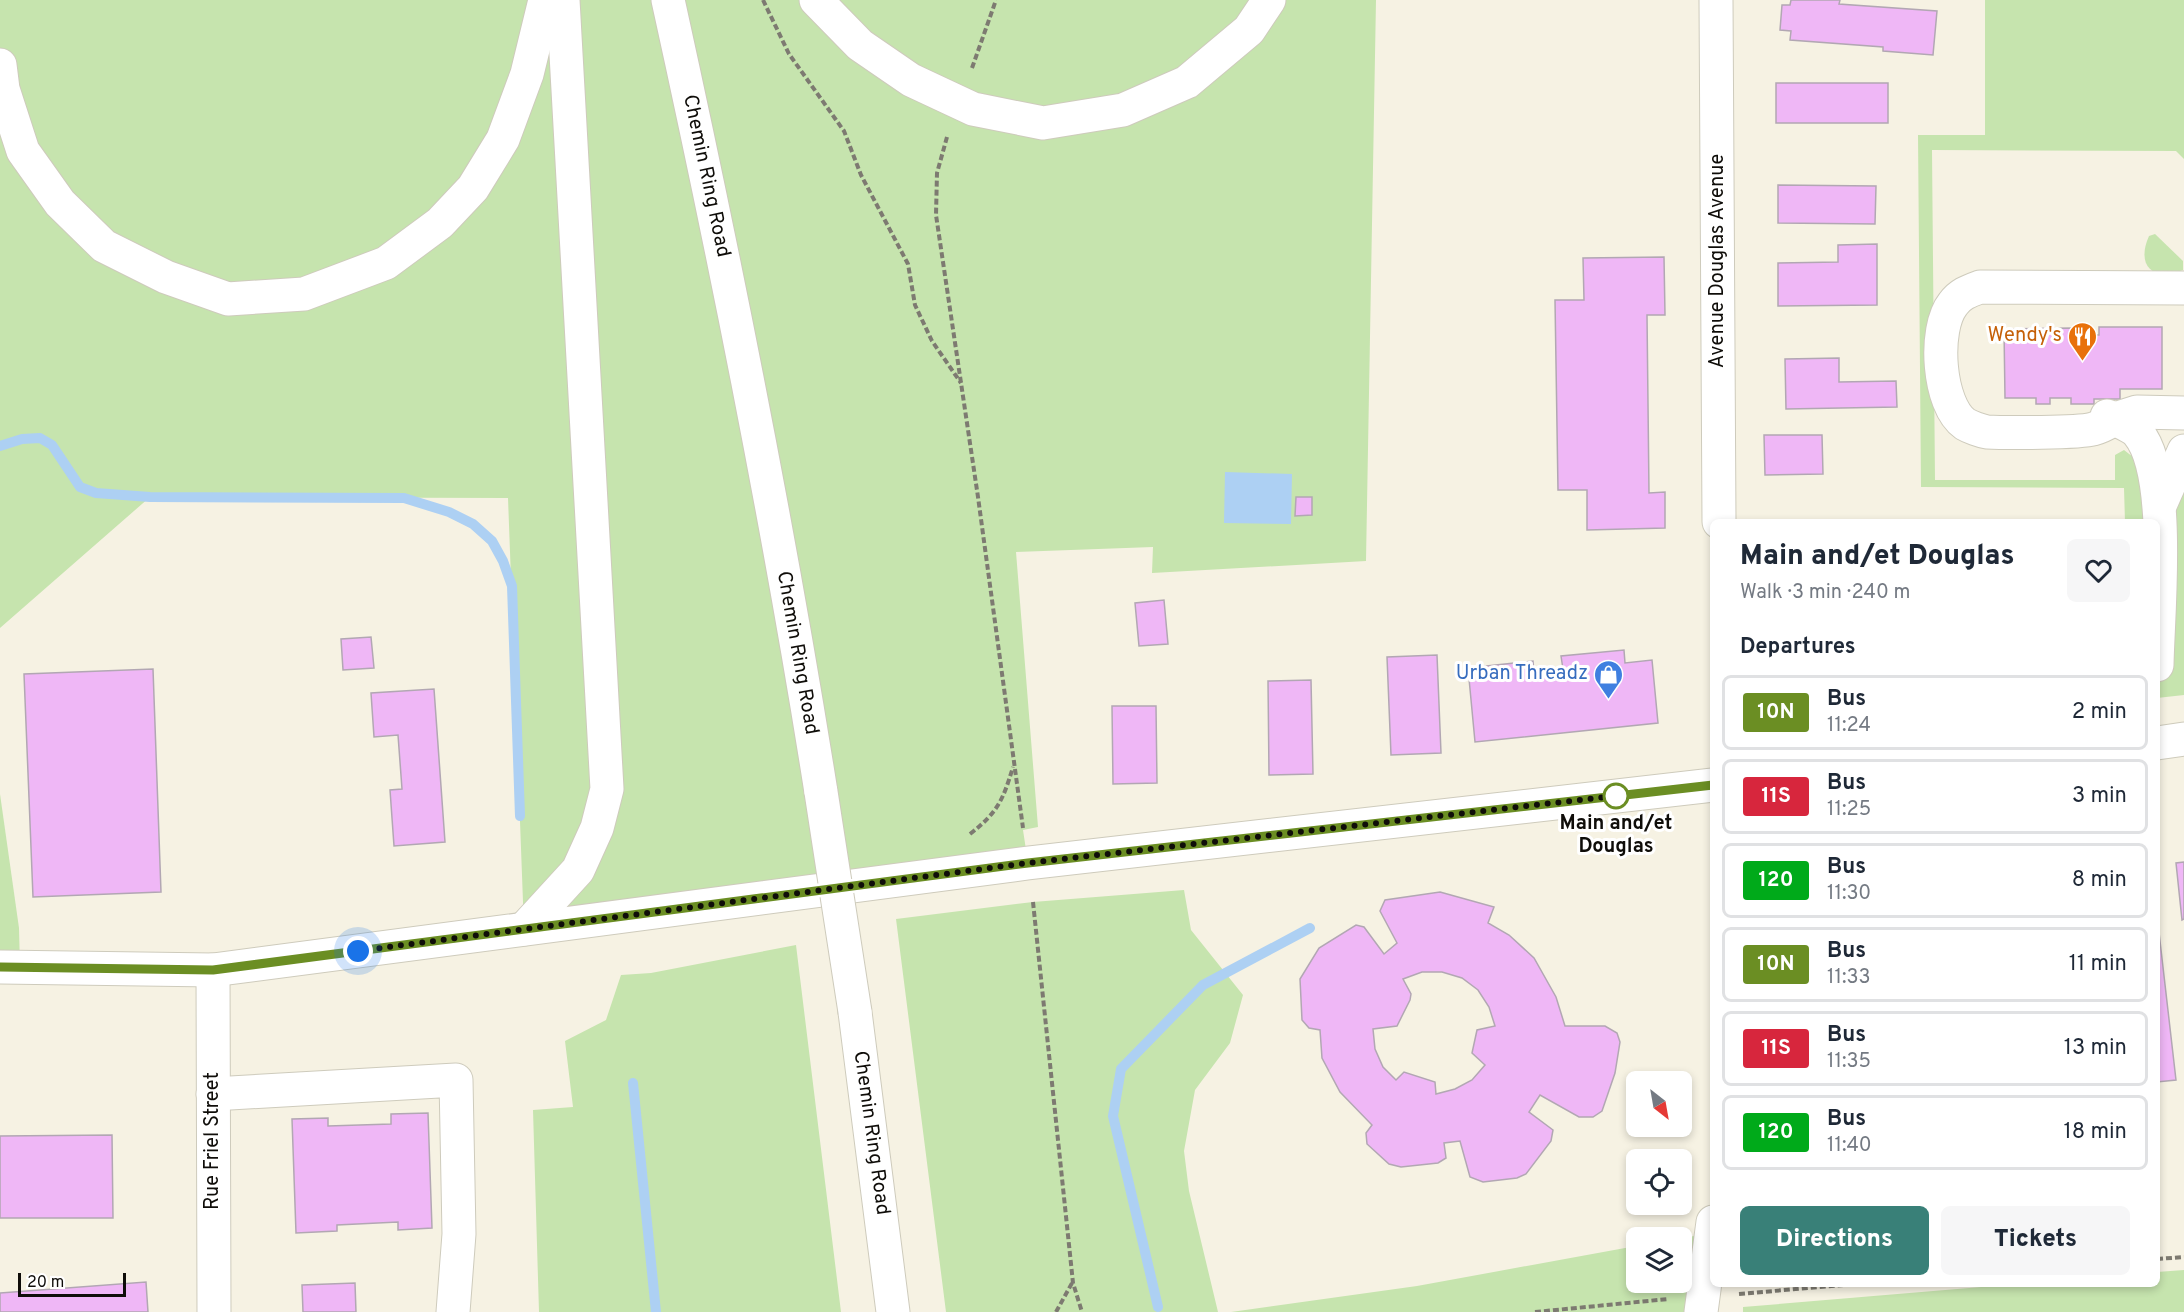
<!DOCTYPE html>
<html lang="en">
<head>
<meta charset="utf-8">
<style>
  body { margin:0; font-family:Overpass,sans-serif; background:#f6f6f7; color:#1f2937; height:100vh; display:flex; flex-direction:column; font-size:22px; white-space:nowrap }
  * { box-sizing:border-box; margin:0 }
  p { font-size:20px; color:#747a83 }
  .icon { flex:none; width:33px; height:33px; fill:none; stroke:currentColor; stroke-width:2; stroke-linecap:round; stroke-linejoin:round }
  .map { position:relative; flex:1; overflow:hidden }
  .drawer { position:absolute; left:1710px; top:519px; width:450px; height:768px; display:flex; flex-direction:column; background:#fff; border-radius:9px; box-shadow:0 3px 9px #0003 }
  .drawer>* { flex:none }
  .badge { padding:0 12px; border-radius:4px; font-size:21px; line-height:39px }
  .needle { width:39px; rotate:149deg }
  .buttons { position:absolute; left:1626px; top:1071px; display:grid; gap:12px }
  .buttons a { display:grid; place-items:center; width:66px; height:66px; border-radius:9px; background:#fff; box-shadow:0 3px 9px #0003; font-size:30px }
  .scale { position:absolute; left:18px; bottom:15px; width:108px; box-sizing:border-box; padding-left:6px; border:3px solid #0f0d09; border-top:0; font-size:16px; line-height:21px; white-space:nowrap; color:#0f0d09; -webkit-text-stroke:4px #fff; paint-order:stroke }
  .you { position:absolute; width:30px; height:30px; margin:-15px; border:4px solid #fff; border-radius:50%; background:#1a73e8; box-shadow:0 0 0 9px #1a73e833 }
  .map>.badge { position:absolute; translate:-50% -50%; box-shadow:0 0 0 3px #fff }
  h2 { padding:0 30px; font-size:22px; line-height:54px }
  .round { display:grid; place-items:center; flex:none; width:63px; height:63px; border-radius:9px; background:#f6f6f7 }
  .head { display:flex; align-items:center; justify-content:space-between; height:102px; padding:0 30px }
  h1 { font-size:28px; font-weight:800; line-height:45px }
  .primary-button { display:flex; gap:12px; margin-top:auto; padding:12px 30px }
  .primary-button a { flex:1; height:69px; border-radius:9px; background:#398078; color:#fff; font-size:24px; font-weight:800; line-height:69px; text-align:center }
  .primary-button a+a { background:#f6f6f7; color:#1f2937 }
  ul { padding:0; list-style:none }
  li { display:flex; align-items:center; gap:18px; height:75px; margin:0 12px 9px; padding:0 18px; border:3px solid #e0e1e3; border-radius:9px }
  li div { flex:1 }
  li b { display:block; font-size:22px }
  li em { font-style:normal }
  li .badge { min-width:66px; font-weight:700; text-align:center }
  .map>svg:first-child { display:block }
  .green { fill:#c6e4ae }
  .water { fill:#add0f3 }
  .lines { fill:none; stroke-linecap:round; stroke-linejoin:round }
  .stream { stroke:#add0f3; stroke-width:10 }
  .building { fill:#efb7f6; stroke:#b2a7b3; stroke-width:1.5; fill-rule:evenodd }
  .minor-casing { stroke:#cecbbc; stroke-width:35 }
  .major-casing { stroke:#cecbbc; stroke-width:35 }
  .highway-casing { stroke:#cecbbc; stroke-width:35 }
  .path { stroke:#7d7a71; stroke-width:4; stroke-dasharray:6 3; stroke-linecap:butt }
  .minor { stroke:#fff; stroke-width:33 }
  .major { stroke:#fff; stroke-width:33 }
  .highway { stroke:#fff; stroke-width:33 }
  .highway-bridge-casing { stroke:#cecbbc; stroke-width:35; stroke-linecap:butt }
  .highway-bridge { stroke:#fff; stroke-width:33 }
  .line-casing { stroke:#fff; stroke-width:14 }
  .line { stroke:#6b8e23; stroke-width:9 }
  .walk { stroke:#0f0d09; stroke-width:6; stroke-dasharray:0 10.8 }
  .stop-dot { fill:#fff; stroke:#6b8e23; stroke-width:3 }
  .labels { text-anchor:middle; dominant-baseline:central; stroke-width:6; stroke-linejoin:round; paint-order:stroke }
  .street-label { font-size:20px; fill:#0f0d09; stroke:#fff }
  .food-label { font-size:20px; fill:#c56008; stroke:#fff; text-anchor:end }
  .shop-label { font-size:20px; fill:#366cbe; stroke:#fff; text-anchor:end }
  .stop-label { font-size:20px; font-weight:bold; fill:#0f0d09; stroke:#fff }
</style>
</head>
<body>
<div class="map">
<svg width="2184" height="1312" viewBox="0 0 2184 1312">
  <rect width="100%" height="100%" fill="#f6f2e3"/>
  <!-- green -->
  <g class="green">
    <polygon points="0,0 1376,0 1366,561 1152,573 1153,547 1016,552 1038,827 1023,830 1028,863 524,929 508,498 150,497 0,628"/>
    <polygon points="1985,0 2184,0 2184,159 2176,151 1932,150 1935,480 2115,480 2115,455 2124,450 2133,457 2184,465 2184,695 2157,698 2157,522 2125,522 2124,488 1921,487 1918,135 1985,135"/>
    <path d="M 2155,234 L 2183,261 L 2183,270 C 2152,282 2136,265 2149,236 Z"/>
    <polygon points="0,794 19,928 20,967 0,967"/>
    <polygon points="1184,890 1191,930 1243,995 1230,1043 1195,1090 1184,1151 1189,1191 1218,1312 946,1312 896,919 1033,902"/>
    <polygon points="796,945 841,1312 539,1312 533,1110 573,1107 565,1041 606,1020 621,975 651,973"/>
    <polygon points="1712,1233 1701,1312 1231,1312 1417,1286 1636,1246 1636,1282 1682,1282 1682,1238"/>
    <polygon points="2184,1270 2184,1312 1743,1312 1743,1307 2017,1284 2157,1284 2157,1272"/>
  </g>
  <!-- water -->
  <polygon class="water" points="1225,472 1292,474 1291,524 1224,523"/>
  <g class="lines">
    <!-- stream -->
    <g class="stream">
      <polyline points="0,446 22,439 40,438 52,445 80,487 96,493 150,497 404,498 449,512 473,524 492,541 503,561 512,586 520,816"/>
      <polyline points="633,1083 656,1312"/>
      <polyline points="1158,1307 1113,1116 1121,1069 1203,985 1310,928"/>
    </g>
  </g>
  <!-- building -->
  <g class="building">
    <polygon points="1791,0 1840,0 1839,4 1937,11 1933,55 1883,51 1883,47 1790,40 1791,31 1780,30 1782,5 1790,5"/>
    <rect x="1776" y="83" width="112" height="40"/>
    <polygon points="1778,185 1876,186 1875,224 1778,223"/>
    <polygon points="1877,244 1877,305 1778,306 1778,263 1838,262 1838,245"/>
    <polygon points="1664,257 1665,315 1647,315 1649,493 1665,492 1665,528 1587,530 1587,490 1558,490 1555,300 1584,300 1583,258"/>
    <polygon points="2099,327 2162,327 2162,389 2120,389 2120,399 2094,399 2094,404 2071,404 2071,398 2050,398 2050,404 2036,404 2036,398 2005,398 2004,329 2073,328 2073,335 2099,335"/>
    <polygon points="1839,358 1839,382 1896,381 1897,407 1786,409 1785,359"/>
    <polygon points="1764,435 1822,435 1823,474 1765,475"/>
    <polygon points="1296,497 1312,497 1312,515 1295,516"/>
    <polygon points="1164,600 1168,644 1139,646 1135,603"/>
    <polygon points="371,637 374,668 343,670 341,639"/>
    <polygon points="1624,650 1625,663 1652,660 1658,723 1475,742 1468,668 1533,661 1534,672 1563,669 1561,656"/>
    <polygon points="1437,655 1441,753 1391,755 1387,657"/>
    <polygon points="153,669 161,892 33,897 24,674"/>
    <polygon points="1311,680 1313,774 1269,775 1268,681"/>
    <polygon points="434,689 445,842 394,846 390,790 402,789 398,735 374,737 371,693"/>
    <polygon points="1112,706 1156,706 1157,783 1113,784"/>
    <polygon points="2184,862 2184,919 2182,920 2176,863"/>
    <path d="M 1440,892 L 1494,907 L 1488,923 L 1509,935 L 1534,958 L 1556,997 L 1565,1026 L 1605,1026 L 1617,1033 L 1620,1042 L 1615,1073 L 1602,1111 L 1593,1117 L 1579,1117 L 1540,1095 L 1529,1112 L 1553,1130 L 1551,1141 L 1526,1174 L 1517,1178 L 1483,1182 L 1470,1177 L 1460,1141 L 1444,1143 L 1446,1158 L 1438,1163 L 1401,1167 L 1389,1164 L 1367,1144 L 1366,1133 L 1372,1125 L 1340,1092 L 1322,1058 L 1320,1030 L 1309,1028 L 1302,1020 L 1300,979 L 1319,948 L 1356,925 L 1364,927 L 1384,954 L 1397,943 L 1380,911 L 1385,900 ZM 1422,972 L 1442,972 L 1462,978 L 1478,990 L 1489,1007 L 1495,1026 L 1477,1030 L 1472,1053 L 1485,1065 L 1472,1080 L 1455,1089 L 1436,1094 L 1435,1082 L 1404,1072 L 1396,1080 L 1383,1067 L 1375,1049 L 1373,1029 L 1397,1026 L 1410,1000 L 1411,994 L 1403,979 Z"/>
    <polygon points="2157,915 2176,1080 2157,1082"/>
    <polygon points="428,1113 432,1228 398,1230 398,1222 337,1225 337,1231 296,1233 292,1119 328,1118 328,1126 391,1124 391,1114"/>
    <polygon points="112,1135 113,1218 0,1218 0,1136"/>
    <polygon points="146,1282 148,1312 0,1312 0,1293"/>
    <polygon points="355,1283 356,1312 303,1312 302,1285"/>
  </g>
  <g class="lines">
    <defs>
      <g id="minor">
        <polyline points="1716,0 1719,522"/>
        <polyline points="2107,416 2115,419 2137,412 2184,413"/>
        <polyline points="2161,503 2184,451"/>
        <path d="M 2157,665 C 2158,611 2172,474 2138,433 C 2133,427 2122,423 2115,419 C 2108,423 2101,427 2093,429 C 2079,433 2005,433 1987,432 C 1981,431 1970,427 1965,424 C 1938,405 1933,329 1953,304 C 1960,294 1969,291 1980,287 L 2184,288"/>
        <polyline points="213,970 214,1312"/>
        <polyline points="213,1094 456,1080 459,1234 453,1312"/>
        <polyline points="1701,1312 1713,1222"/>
      </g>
      <g id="major">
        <polyline points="2157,743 2184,739"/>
        <polyline points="0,967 213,970 1028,863 1713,785"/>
      </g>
      <g id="highway">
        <path d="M 668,0 C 726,263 779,527 821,792"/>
        <polyline points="816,0 860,45 911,80 973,109 1043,123 1123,110 1187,82 1249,30 1269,0"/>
        <polyline points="0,65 3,89 23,151 60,203 104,246 166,277 228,299 304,294 386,263 440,223 473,188 503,139 527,74 545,0"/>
        <polyline points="524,929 578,870 597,828 607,789 563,0"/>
        <polyline points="855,1012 893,1312"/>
      </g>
    </defs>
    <!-- minor casing -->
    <use href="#minor" class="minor-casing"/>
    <!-- major casing -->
    <use href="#major" class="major-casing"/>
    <!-- highway casing -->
    <use href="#highway" class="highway-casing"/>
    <!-- path -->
    <g class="path">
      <polyline points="763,0 789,54 844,131 861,175 908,264 915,305 932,341 961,383"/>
      <polyline points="972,68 996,0"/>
      <polyline points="947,137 937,173 936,215 978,497 1023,828"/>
      <path d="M 970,834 C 998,812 1003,800 1013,767"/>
      <polyline points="1033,902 1073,1283 1082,1312"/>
      <polyline points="2157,1259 2184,1257"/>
      <polyline points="1739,1294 1854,1284"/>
      <polyline points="1056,1312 1072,1283"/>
      <polyline points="1535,1312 1668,1299"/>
    </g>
    <!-- minor -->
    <use href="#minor" class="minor"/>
    <!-- major -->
    <use href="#major" class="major"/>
    <!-- highway -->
    <use href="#highway" class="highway"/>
    <defs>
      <polyline id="highway-bridge" points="821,792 855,1012"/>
    </defs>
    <!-- highway-bridge casing -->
    <use href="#highway-bridge" class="highway-bridge-casing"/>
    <!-- highway-bridge -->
    <use href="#highway-bridge" class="highway-bridge"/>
  </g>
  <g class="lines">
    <defs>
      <polyline id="line" points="0,967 213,970 1028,863 1713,785"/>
    </defs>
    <!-- line casing -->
    <use href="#line" class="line-casing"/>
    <!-- line -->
    <use href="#line" class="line"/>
    <!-- walk -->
    <polyline class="walk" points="358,951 1028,863 1623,795 1616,796"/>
  </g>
  <!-- icons -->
  <defs>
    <symbol id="restaurant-pin" viewBox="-11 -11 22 30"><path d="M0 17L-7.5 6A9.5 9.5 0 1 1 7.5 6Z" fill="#e8710a" stroke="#fff"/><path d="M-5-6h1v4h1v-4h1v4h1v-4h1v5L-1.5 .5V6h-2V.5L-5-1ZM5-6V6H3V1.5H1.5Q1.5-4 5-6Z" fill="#fff"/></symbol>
    <symbol id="shop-pin" viewBox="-11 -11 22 30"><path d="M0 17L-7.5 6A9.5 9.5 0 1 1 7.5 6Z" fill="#3f7fe0" stroke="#fff"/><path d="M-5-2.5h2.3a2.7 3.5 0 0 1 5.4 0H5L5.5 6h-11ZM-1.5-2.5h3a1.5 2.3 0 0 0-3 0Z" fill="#fff"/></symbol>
  </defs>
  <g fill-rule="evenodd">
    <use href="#restaurant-pin" x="2066" y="320" width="33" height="45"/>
    <use href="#shop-pin" x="1592" y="658" width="33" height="45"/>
  </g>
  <!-- markers -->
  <circle class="stop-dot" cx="1616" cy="796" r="12"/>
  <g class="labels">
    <!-- street labels -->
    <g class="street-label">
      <text transform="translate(706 176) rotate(78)">Chemin Ring Road</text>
      <text transform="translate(1718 261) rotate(-90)">Avenue Douglas Avenue</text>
      <text transform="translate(797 653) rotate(80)">Chemin Ring Road</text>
      <text transform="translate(871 1133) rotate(82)">Chemin Ring Road</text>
      <text transform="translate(213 1141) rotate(-90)">Rue Friel Street</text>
    </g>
    <!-- food labels -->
    <g class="food-label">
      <text x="2062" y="336">Wendy's</text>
    </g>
    <!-- shop labels -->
    <g class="shop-label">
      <text x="1588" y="674">Urban Threadz</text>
    </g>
    <!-- stop labels -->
    <g class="stop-label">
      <text x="1616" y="824">Main and/et<tspan x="1616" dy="23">Douglas</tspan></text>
    </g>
  </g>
</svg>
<div class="buttons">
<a><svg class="needle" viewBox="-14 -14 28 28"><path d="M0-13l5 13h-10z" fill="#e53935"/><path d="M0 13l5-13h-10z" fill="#747a83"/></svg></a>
<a><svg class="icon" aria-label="locate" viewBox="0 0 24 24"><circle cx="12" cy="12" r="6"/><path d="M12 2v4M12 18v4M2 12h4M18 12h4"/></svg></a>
<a><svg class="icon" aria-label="layers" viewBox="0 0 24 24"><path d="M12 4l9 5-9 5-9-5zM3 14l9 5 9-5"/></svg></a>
</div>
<div class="scale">20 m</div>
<div class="you" style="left:358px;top:951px"></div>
<section class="drawer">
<div class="head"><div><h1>Main and/et Douglas</h1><p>Walk · 3 min · 240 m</p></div><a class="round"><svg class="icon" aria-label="heart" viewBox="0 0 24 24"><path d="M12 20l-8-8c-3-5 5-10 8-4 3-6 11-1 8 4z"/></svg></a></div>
<h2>Departures</h2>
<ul>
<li><span class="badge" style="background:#6b8e23;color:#fff">10N</span><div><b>Bus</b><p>11:24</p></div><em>2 min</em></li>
<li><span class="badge" style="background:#d7263d;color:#fff">11S</span><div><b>Bus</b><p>11:25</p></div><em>3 min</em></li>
<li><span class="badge" style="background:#00aa1a;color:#fff">120</span><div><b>Bus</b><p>11:30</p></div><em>8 min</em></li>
<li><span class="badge" style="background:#6b8e23;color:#fff">10N</span><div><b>Bus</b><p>11:33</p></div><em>11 min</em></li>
<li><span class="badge" style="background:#d7263d;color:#fff">11S</span><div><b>Bus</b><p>11:35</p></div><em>13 min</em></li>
<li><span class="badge" style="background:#00aa1a;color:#fff">120</span><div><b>Bus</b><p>11:40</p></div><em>18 min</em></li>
</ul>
<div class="primary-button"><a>Directions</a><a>Tickets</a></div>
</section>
</div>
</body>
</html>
